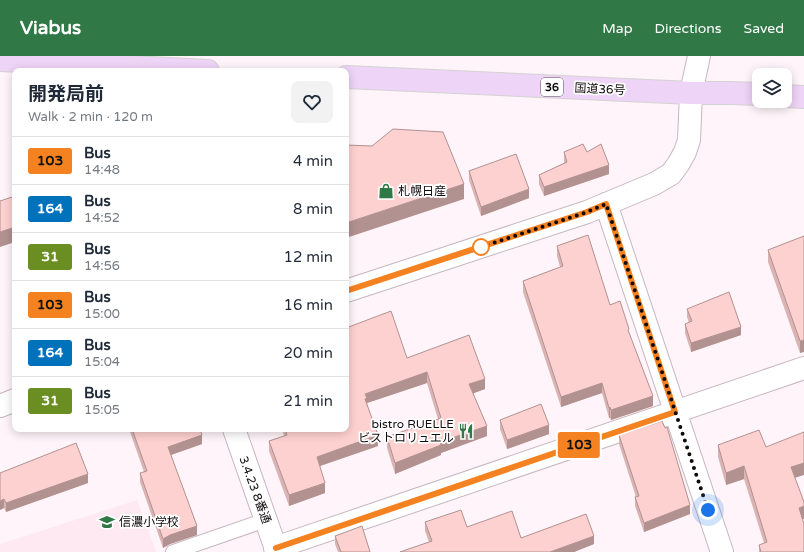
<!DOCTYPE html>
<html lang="en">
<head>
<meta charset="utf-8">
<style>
  body { margin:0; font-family:"Varela Round","Noto Sans JP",sans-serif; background:#f2f2f3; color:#1f2937; height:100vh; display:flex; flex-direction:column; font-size:15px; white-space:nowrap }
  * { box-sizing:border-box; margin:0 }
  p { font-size:13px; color:#747a83 }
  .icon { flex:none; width:22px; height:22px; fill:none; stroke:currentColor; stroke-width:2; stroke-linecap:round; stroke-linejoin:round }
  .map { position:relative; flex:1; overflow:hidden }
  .side { position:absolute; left:12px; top:12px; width:337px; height:364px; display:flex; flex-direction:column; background:#fff; border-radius:8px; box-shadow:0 2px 10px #0003 }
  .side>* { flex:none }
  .badge { padding:0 8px; border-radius:3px; font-size:14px; line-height:26px }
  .tools { position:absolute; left:752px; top:12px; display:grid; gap:8px }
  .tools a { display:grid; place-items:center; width:40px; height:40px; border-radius:8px; background:#fff; box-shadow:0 2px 10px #0003; font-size:20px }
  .you { position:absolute; width:20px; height:20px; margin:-10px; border:3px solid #fff; border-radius:50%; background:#1a73e8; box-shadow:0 0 0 6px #1a73e833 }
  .map>.badge { position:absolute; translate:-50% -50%; box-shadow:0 0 0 2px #fff }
  .round { display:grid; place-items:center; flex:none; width:42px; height:42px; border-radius:8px; background:#f2f2f3 }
  .head { display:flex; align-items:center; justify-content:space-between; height:68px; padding:0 16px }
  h1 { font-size:19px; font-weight:700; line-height:30px }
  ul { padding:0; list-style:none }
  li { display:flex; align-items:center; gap:12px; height:48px; padding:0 16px; border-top:1px solid #e0e1e3 }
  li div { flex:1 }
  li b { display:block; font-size:15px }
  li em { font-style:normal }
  li .badge { min-width:44px; font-weight:700; text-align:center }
  header { display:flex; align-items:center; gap:24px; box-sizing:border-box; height:56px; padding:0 20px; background:#307845; color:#fff }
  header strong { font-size:19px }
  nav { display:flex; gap:22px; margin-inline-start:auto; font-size:14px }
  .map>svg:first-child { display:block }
  .built { fill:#fee9f2 }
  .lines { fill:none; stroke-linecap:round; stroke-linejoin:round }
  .service-casing { stroke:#c7b7be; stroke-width:16 }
  .minor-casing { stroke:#c7b7be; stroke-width:24 }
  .tertiary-casing { stroke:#c7b7be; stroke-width:24 }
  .trunk-casing { stroke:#d4d3d3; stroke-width:24 }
  .service { stroke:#fff; stroke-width:14 }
  .minor { stroke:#fff; stroke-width:22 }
  .tertiary { stroke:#fff; stroke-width:22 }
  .trunk { stroke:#eed4f7; stroke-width:22 }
  .wall { fill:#dab4b2 }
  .shaded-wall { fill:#b19291 }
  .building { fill:#fdd1cf; stroke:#b19291 }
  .line-casing { stroke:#fff; stroke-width:9 }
  .line { stroke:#f58220; stroke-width:6 }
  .walk { stroke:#0f0a0c; stroke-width:4; stroke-dasharray:0 7.2 }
  .stop-dot { fill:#fff; stroke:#f58220; stroke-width:2 }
  .labels { text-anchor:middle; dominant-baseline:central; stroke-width:3.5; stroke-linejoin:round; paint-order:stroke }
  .shield { fill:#fff; stroke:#575455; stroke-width:1 }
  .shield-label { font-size:11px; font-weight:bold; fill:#0f0a0c }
  .street-label { font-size:12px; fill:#0f0a0c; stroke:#fff }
  .poi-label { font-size:12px; fill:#0f0a0c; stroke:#fff; text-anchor:start }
</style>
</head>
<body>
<header>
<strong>Viabus</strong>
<nav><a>Map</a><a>Directions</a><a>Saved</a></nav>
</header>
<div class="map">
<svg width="804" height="496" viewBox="0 0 804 496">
  <rect width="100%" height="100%" fill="#fff4f9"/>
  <!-- built -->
  <polygon class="built" points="137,444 156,496 0,496 0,488"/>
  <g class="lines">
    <defs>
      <polyline id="service" points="173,496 266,464"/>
      <g id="minor">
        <polyline points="691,37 699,0"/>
        <polyline points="606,148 722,496"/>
        <polyline points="275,492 804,312"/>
      </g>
      <g id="tertiary">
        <polyline points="346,235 587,156 654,128 671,118 679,107 685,96 689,84 691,37"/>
        <polyline points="0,350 15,344"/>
        <polyline points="234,373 277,496"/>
      </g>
      <g id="trunk">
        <polyline points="0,4 208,15"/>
        <polyline points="346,21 691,37 730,37 759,38"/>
        <polyline points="785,40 804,41"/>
      </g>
    </defs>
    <!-- service casing -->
    <use href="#service" class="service-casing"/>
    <!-- minor casing -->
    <use href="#minor" class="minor-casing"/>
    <!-- tertiary casing -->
    <use href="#tertiary" class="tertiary-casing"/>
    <!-- trunk casing -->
    <use href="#trunk" class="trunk-casing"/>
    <!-- service -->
    <use href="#service" class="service"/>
    <!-- minor -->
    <use href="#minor" class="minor"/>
    <!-- tertiary -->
    <use href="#tertiary" class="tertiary"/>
    <!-- trunk -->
    <use href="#trunk" class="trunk"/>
  </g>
  <!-- wall -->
  <g class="wall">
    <polygon points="564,96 587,96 609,118 544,140 539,128 539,119 564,107"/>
    <polygon points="469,115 529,142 481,160 469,124"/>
    <polygon points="804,180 800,297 768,206 768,194"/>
    <polygon points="557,190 610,249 629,277 653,350 611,364 610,362 609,362 602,337 561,351 523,236 523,225 560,211 557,200"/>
    <polygon points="687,253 741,279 691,296 685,277 685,268 689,267 687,261"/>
    <polygon points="346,272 407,302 485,333 473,337 487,380 441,397 441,399 395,418 387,392 387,381 438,363 427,327 367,347 378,390 320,410 325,437 289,450 269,395 269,385 284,380 282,373 346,373"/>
    <polygon points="500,364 549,378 507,393 500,373"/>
    <polygon points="129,373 200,373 202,388 171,399 197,479 170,488 163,492 140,426 140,417 144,416"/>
    <polygon points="619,379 690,458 644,476 635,450 635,441 636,441 619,388"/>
    <polygon points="718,389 766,391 795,422 804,446 804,463 802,463 804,496 759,496 759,489 764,487 744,423 726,429 718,401"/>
    <polygon points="0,417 88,427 6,456 4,452 0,454"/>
    <polygon points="425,466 467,471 521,482 594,488 574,496 400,496 429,486 425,475"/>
    <polygon points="335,480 370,496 338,496 335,488"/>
  </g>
  <!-- shaded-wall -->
  <g class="shaded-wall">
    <polygon points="609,109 609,118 544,140 544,131"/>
    <polygon points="464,128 464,143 346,182 346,167"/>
    <polygon points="529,133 529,142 481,160 481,151"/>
    <polygon points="15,171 15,186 0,191 0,176"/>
    <polygon points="741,271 741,279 691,296 691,287"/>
    <polygon points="804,284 804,296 800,297 800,285"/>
    <polygon points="427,316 427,327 367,347 365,353 365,338"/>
    <polygon points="485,323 485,333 469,339 469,328"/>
    <polygon points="602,327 602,337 561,351 561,341"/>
    <polygon points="653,340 653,350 611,364 611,354"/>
    <polygon points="610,351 610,362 609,362 609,352"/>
    <polygon points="549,369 549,378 507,393 507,384"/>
    <polygon points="487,370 487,380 441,397 441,399 395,418 395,407 440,386"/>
    <polygon points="202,379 202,388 168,400 168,391"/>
    <polygon points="378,379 378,390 317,411 317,401"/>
    <polygon points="804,407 804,419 791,423 791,411"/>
    <polygon points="744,410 744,423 726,429 726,417"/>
    <polygon points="88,418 88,427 6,456 6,447"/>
    <polygon points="325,427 325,437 289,450 289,439"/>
    <polygon points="4,443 4,452 0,454 0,445"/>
    <polygon points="690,449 690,458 644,476 644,467"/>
    <polygon points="804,450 804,463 799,464 799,452"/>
    <polygon points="197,470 197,479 170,488 163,492 163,483 170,479"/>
    <polygon points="594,480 594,488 574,496 550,496"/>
  </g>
  <!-- building -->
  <g class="building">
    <polygon points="393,73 443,76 464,128 346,167 346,89 372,90"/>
    <polygon points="583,88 587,96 601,88 609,109 544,131 539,119 567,106 564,96"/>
    <polygon points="516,98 529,133 481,151 469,115"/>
    <polygon points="15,140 15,171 0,176 0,145"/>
    <polygon points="588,179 610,249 620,245 629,273 628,274 653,340 611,354 610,351 609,352 602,327 561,341 523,225 563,210 557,190"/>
    <polygon points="804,180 804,284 800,285 768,194"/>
    <polygon points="729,236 741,271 691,287 685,268 692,265 687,253"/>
    <polygon points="391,255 407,302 469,279 485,323 469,328 487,370 440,386 441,389 395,407 387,381 441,362 427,316 365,338 367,342 365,343 378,379 317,401 325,427 289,439 269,385 287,379 285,373 346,373 346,272"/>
    <polygon points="541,348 549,369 507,384 500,364"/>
    <polygon points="662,365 665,372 667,371 690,449 644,467 635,441 639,440 619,379"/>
    <polygon points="132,373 200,373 202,379 168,391 197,470 170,479 163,483 140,417 147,415"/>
    <polygon points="759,374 766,391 804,376 804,407 791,411 804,446 804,450 799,452 804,468 804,496 761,496 759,489 767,486 744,410 726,417 718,389"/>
    <polygon points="76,387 88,418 6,447 4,443 0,445 0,417"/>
    <polygon points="461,454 467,471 512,455 521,482 586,458 594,480 550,496 400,496 432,485 425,466"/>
    <polygon points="362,470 370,496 341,496 335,480"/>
  </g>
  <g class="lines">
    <defs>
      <polyline id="line" points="276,492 675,356 606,148 587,156 346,235"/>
    </defs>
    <!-- line casing -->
    <use href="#line" class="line-casing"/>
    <!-- line -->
    <use href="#line" class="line"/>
    <!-- walk -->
    <polyline class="walk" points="481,191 587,156 606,148 708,454"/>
  </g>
  <!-- icons -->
  <defs>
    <symbol id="shop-bare" viewBox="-9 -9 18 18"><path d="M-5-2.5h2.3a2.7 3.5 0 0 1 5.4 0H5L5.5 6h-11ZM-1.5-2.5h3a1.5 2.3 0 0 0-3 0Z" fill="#307845" stroke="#fff" stroke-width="2.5" paint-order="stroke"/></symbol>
    <symbol id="restaurant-bare" viewBox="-9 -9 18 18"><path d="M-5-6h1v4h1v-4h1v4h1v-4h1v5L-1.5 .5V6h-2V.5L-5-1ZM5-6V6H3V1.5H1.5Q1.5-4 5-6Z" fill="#307845" stroke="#fff" stroke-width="2.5" paint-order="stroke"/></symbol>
    <symbol id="school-bare" viewBox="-9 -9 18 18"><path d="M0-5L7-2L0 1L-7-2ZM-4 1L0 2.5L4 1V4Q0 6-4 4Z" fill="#307845" stroke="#fff" stroke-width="2.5" paint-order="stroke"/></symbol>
  </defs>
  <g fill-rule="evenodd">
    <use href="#shop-bare" x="375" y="124" width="22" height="22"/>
    <use href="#restaurant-bare" x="455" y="364" width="22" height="22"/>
    <use href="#school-bare" x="96" y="455" width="22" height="22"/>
  </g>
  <!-- markers -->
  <circle class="stop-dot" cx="481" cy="191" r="8"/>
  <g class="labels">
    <!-- shield labels -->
    <rect class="shield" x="541" y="22" width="22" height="18" rx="3"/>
    <g class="shield-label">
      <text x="552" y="31">36</text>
    </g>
    <!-- street labels -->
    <g class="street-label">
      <text transform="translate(600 33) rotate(3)">国道36号</text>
      <text transform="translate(255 434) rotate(70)">3.4.23 8番通</text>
    </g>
    <!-- poi labels -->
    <g class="poi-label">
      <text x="398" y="135">札幌日産</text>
      <text x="454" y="368" text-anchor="end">bistro RUELLE<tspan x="454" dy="14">ビストロリュエル</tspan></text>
      <text x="119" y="466">信濃小学校</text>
    </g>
  </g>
</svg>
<div class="tools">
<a><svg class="icon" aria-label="layers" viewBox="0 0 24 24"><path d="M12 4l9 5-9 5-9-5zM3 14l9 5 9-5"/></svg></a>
</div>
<div class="you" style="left:708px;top:454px"></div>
<b class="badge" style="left:579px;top:389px;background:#f58220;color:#111">103</b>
<section class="side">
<div class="head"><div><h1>開発局前</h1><p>Walk · 2 min · 120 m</p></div><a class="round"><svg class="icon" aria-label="heart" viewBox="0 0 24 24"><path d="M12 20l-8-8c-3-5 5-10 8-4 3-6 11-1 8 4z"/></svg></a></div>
<ul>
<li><span class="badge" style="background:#f58220;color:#111">103</span><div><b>Bus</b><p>14:48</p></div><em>4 min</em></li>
<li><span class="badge" style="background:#0072bc;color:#fff">164</span><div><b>Bus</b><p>14:52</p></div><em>8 min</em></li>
<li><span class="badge" style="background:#6b8e23;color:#fff">31</span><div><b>Bus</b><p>14:56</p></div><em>12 min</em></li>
<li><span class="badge" style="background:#f58220;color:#111">103</span><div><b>Bus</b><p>15:00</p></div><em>16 min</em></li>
<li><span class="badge" style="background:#0072bc;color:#fff">164</span><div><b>Bus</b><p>15:04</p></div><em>20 min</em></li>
<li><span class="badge" style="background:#6b8e23;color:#fff">31</span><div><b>Bus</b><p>15:05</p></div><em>21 min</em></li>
</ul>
</section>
</div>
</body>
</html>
